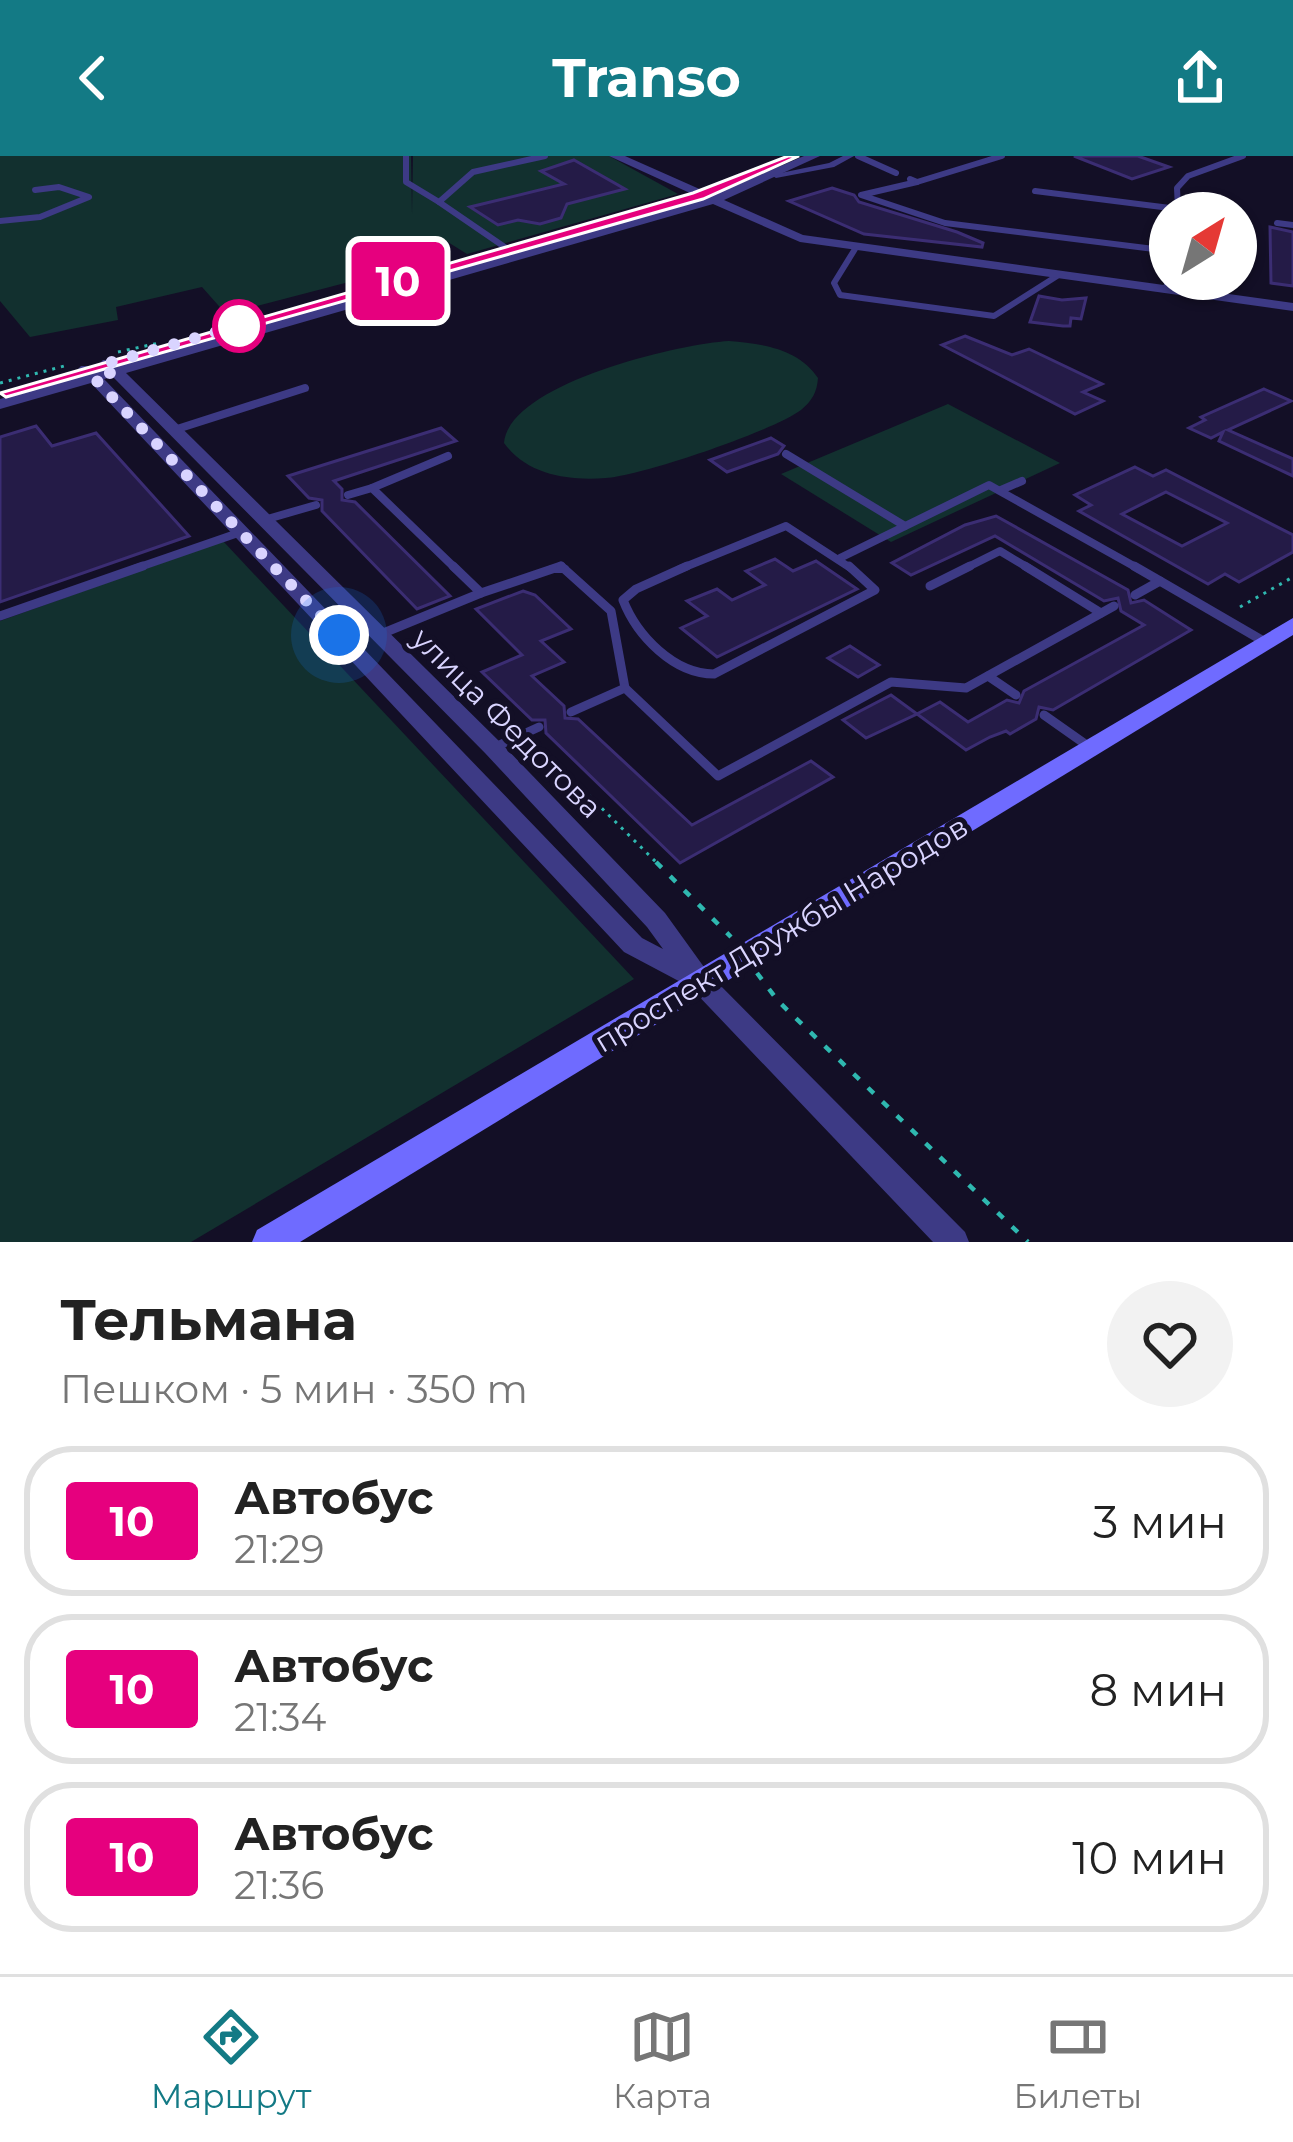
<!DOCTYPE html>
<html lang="ru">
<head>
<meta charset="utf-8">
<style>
  body { margin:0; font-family:Montserrat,sans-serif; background:#f2f2f2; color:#222; height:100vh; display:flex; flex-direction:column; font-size:45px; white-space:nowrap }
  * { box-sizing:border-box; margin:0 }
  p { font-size:39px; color:#767676 }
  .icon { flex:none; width:66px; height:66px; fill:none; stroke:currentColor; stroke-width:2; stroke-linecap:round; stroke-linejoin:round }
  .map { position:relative; height:1086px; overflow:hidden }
  .details { display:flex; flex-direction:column; background:#fff; flex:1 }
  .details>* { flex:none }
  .badge { padding:0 24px; border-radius:9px; font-size:42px; line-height:78px }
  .needle { width:78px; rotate:37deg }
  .tools { position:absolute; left:1149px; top:36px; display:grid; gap:24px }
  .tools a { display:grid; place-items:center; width:108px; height:108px; border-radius:50%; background:#fff; box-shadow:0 3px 9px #0004; font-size:60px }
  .you { position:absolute; width:60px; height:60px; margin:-30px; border:9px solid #fff; border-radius:50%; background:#1a73e8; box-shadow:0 0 0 18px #1a73e833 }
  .map>.badge { position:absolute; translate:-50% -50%; box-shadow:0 0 0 6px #fff }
  .round { display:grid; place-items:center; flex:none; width:126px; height:126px; border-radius:63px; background:#f2f2f2 }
  .head { display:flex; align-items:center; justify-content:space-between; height:204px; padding:0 60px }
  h1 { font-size:57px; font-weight:700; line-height:90px }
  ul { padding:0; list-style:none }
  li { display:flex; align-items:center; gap:36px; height:150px; margin:0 24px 18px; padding:0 36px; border:6px solid #e0e0e0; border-radius:48px }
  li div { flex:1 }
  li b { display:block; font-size:45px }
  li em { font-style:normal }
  li .badge { min-width:132px; font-weight:700; text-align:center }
  header { display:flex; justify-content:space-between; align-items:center; height:156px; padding:0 60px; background:#137a85; color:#fff; font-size:54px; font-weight:700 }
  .dock { display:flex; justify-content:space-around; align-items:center; height:168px; border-top:3px solid #e0e0e0; background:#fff; font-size:33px; color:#767676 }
  .dock a { display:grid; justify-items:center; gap:6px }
  .dock .selected { color:#137a85 }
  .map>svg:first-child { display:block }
  .green { fill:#12302f }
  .building { fill:#241b47; stroke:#3b2d73; stroke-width:3; fill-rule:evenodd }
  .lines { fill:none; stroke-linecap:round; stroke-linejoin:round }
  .path-far1 { stroke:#2fb8b0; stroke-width:3; stroke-dasharray:3 6; stroke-linecap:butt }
  .path { stroke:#2fb8b0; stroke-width:4.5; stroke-dasharray:8 12; stroke-linecap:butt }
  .service-far2 { stroke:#3d3a85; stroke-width:6 }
  .service-far1 { stroke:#3d3a85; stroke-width:8 }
  .service { stroke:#3d3a85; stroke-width:9 }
  .minor { fill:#3d3a85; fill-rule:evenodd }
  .tertiary { fill:#3d3a85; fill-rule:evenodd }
  .secondary { fill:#6f6bff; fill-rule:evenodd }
  .line { fill:#e6007e; stroke:#fff; stroke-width:3 }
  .walk { stroke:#d9d4ff; stroke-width:12; stroke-dasharray:0 21.6 }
  .stop-dot { fill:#fff; stroke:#e6007e; stroke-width:6 }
  .labels { text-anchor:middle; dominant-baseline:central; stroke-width:10; stroke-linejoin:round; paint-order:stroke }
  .street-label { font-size:30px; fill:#d9d4ff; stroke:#130f26 }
</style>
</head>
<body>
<header><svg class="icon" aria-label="back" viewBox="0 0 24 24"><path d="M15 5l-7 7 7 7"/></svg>Transo<svg class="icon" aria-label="share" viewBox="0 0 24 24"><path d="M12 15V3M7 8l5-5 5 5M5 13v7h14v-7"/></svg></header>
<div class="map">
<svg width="1293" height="1086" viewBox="0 0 1293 1086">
  <rect width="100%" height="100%" fill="#130f26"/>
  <!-- green -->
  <g class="green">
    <polygon points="0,0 411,0 412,58 413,0 609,0 678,38 467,98 443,83 414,109 226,158 202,131 116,151 118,164 30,181 0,145"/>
    <path d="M 729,185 C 762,188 798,192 818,222 C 817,236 812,245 801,254 C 773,275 641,320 606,322 C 568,325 527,319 504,287 C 509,228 677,188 729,185 Z"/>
    <polygon points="948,248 1060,307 891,386 781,318"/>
    <polygon points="223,385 634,823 191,1086 0,1086 0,465"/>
  </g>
  <!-- building -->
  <g class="building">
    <polygon points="1074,0 1138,0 1169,11 1132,23"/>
    <polygon points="574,4 625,33 567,48 561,62 540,68 518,64 498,69 470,51 564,28 541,15"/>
    <polygon points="832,32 854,39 859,46 957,76 983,87 982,91 864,78 789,45"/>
    <polygon points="1270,71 1293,76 1293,130 1271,127"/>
    <polygon points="1039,140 1062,144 1086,142 1081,163 1071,162 1070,170 1063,170 1030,166"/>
    <polygon points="965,180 1012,199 1029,193 1102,228 1083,236 1103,245 1075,258 942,189"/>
    <polygon points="1264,233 1291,245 1228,274 1293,303 1293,320 1219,285 1223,276 1211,282 1189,272 1205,264 1201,261"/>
    <polygon points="36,270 52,290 96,277 189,380 0,446 0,281"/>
    <polygon points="441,272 456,285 334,325 342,333 342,344 355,346 450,440 417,453 322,355 322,344 309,342 288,320"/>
    <polygon points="771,282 784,290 778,298 727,316 710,304"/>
    <path d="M 1135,311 L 1153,320 L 1166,314 L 1293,379 L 1293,396 L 1239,426 L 1225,418 L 1208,428 L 1079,355 L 1091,349 L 1075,339 ZM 1166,336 L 1227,367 L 1182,390 L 1122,358 Z"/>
    <polygon points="996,360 1128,434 1131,447 1144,444 1191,474 1053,554 1039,551 1036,563 1010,578 1006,575 990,581 966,594 917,558 940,546 968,566 1007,544 1019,547 1024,535 1144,469 1121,455 1118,442 1104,445 995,380 911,419 892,407 965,369"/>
    <polygon points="775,403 793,415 816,405 857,433 717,501 681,472 707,460 687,445 717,433 732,444 765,429 746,415"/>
    <polygon points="523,435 535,439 571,473 541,485 564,506 532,520 564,550 565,562 578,563 692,669 811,605 833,621 680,707 546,577 545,564 532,564 482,516 522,499 476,453"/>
    <polygon points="850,490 879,509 858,521 828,502"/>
    <polygon points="891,539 917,558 866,582 843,564"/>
  </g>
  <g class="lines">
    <!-- path-far1 -->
    <g class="path-far1">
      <polyline points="118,196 159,187"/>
      <polyline points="0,227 68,209"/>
      <polyline points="1240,451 1293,421"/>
      <polyline points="538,589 659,709"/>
    </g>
    <!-- path -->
    <g class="path">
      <polyline points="656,706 731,781"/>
      <polyline points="757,817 778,845 1028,1086"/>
    </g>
    <!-- service-far2 -->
    <g class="service-far2">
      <polyline points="406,0 406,26 439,46"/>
      <polyline points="858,0 896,17"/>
      <polyline points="910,23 917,26 861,39 945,67 1170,95"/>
      <polyline points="917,26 1002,0"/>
      <polyline points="1035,35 1178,53 1177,57"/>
      <polyline points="1178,53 1177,32 1188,20 1243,0"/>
      <polyline points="0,65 40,61 89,41 59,31 35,34"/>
      <polyline points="1277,67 1293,69"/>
      <polyline points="855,93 834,127 840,139 994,160 1057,120"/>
      <polyline points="509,94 439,46 473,16 545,0"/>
      <polyline points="1166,134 1170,108"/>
    </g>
    <!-- service-far1 -->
    <g class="service-far1">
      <polyline points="174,274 305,232"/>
      <polyline points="786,298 905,370"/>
      <polyline points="372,332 448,300"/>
      <polyline points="1001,334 1022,325"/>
      <polyline points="348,339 372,332 456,413"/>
      <polyline points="264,364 316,349"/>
      <polyline points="840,402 989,329 1139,413"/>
      <polyline points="134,413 241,376"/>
      <polyline points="552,413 565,413"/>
      <polyline points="680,413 786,370 852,413"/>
      <polyline points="964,413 1000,395 1030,413"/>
    </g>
    <!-- service -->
    <g class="service">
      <polyline points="453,410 481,437 561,410"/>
      <polyline points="561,410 611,455 625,532"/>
      <path d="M 687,410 L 636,433 L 623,444 C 637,480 674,518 714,518 L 875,434 L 849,410"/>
      <polyline points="1025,410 1101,457"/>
      <polyline points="1134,410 1160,425"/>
      <polyline points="930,430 970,410"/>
      <polyline points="1135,439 1160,425 1265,486"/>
      <polyline points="0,460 143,410"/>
      <polyline points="381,478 481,437"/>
      <polyline points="988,520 1016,539"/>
      <polyline points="571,556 625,532 718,620 891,526 966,532 1114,450"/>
      <polyline points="1044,559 1088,590"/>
      <polyline points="493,592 539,571"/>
    </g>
    <!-- minor -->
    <polygon class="minor" points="843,0 854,0 834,11 776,22 771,19 829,7"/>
    <!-- tertiary -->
    <path class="tertiary" d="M 609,0 L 625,0 L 713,39 L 804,0 L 820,0 L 724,44 L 803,79 L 1293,147 L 1293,155 L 800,86 L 713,48 L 126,217 L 501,587 L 665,757 L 709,818 L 965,1076 L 969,1086 L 933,1086 L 690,831 L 624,796 L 91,227 L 0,253 L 0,243 L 84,219 L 78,213 L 81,210 L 91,210 L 97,216 L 106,213 L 100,207 L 103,204 L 113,204 L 119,209 L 703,43 ZM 113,221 L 485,597 L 647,771 L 663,793 L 642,782 L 104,223 Z"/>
    <!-- secondary -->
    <polygon class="secondary" points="1293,462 1293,479 300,1086 252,1086 257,1074"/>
  </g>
  <!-- line -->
  <polygon class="line" points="788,0 799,0 703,43 6,241 0,237 693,37"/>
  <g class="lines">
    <!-- walk -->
    <polyline class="walk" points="239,170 248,167 108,207 116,215 94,222 339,479"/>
  </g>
  <!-- markers -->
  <circle class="stop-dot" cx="239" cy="170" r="24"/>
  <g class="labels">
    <!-- street labels -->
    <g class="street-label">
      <text transform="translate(507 567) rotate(45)">улица Федотова</text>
      <text transform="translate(781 778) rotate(-31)">проспект Дружбы Народов</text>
    </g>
  </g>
</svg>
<div class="tools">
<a><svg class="needle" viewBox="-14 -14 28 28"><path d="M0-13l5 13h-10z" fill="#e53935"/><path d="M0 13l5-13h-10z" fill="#767676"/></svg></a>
</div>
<div class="you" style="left:339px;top:479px"></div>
<b class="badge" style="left:398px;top:125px;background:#e6007e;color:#fff">10</b>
</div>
<section class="details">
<div class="head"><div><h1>Тельмана</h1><p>Пешком · 5 мин · 350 m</p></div><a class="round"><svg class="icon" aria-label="heart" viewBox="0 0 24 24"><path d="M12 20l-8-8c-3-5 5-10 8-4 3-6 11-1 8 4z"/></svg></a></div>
<ul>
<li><span class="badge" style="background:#e6007e;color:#fff">10</span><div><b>Автобус</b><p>21:29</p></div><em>3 мин</em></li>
<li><span class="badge" style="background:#e6007e;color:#fff">10</span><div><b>Автобус</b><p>21:34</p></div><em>8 мин</em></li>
<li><span class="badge" style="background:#e6007e;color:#fff">10</span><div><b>Автобус</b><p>21:36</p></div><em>10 мин</em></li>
</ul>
</section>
<nav class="dock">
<a class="selected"><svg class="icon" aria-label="directions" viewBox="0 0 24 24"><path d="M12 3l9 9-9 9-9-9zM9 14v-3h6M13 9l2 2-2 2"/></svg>Маршрут</a>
<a><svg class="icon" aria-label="map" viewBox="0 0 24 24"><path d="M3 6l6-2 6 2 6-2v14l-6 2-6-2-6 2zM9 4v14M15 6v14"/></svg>Карта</a>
<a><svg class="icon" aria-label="tickets" viewBox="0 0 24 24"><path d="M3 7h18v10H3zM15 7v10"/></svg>Билеты</a>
</nav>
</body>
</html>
